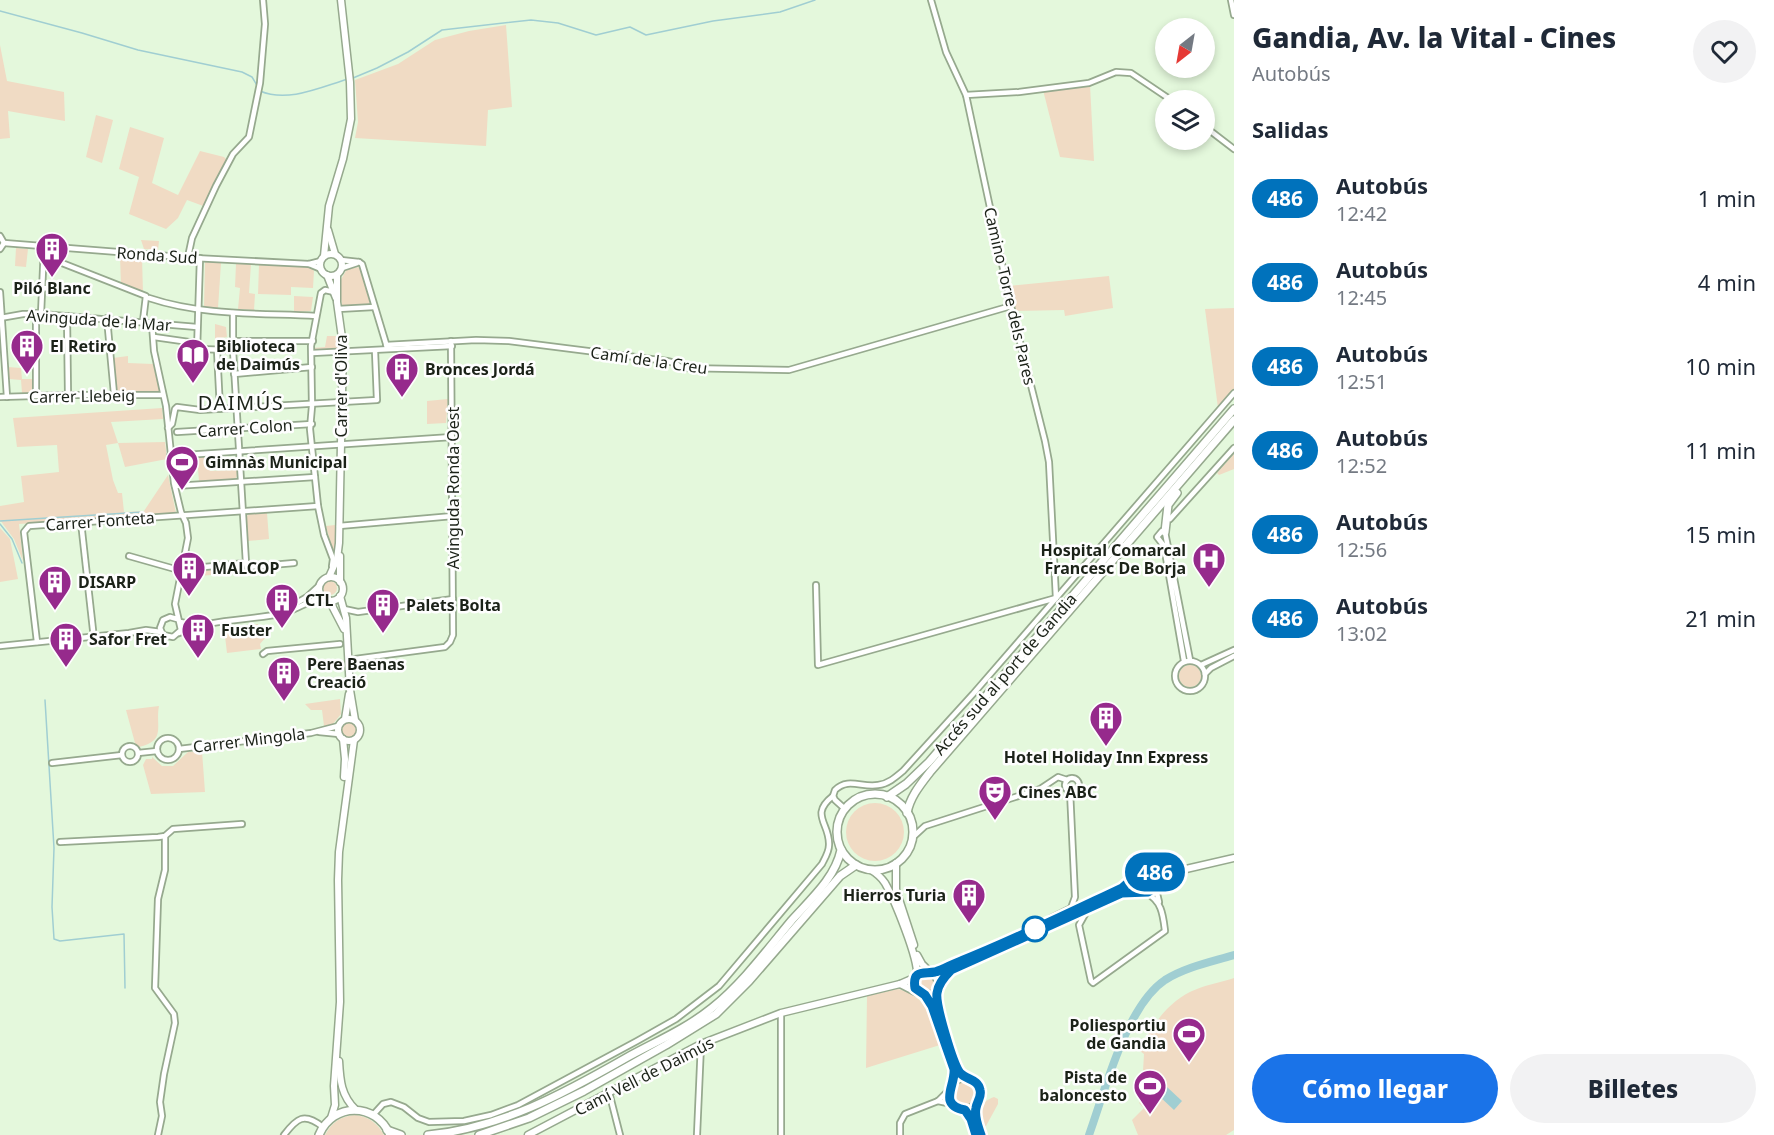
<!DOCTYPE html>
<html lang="es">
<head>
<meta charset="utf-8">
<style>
  body { margin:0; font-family:"Noto Sans",sans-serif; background:#f2f2f3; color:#1f2937; height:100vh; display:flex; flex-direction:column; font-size:22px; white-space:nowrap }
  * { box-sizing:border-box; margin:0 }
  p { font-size:20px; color:#747a83 }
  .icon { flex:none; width:33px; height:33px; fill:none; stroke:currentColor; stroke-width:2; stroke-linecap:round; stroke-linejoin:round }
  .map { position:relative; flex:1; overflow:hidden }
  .panel { display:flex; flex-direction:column; background:#fff; width:540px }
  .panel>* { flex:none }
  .badge { padding:0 12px; border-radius:20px; font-size:21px; line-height:39px }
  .needle { width:39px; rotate:211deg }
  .controls { position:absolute; left:1155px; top:18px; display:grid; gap:12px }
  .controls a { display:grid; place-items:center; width:60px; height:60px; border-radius:50%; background:#fff; box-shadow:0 3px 9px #0003; font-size:30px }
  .map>.badge { position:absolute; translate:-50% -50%; box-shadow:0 0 0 3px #fff }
  h2 { padding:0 18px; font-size:22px; line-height:54px }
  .round { display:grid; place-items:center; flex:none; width:63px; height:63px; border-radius:32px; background:#f2f2f3 }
  .head { display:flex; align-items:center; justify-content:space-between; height:102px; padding:0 18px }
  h1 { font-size:28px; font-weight:800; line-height:45px }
  .button { display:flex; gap:12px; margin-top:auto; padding:12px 18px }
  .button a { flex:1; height:69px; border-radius:36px; background:#1a73e8; color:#fff; font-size:24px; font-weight:800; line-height:69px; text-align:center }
  .button a+a { background:#f2f2f3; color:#1f2937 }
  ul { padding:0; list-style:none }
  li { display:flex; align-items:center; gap:18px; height:84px; padding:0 18px }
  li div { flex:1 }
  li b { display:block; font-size:22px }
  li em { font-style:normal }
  li .badge { min-width:66px; font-weight:700; text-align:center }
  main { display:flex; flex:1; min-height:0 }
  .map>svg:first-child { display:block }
  .green { fill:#f0dbc4 }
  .water { fill:#a0ced2 }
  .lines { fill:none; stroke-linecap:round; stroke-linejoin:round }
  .stream { stroke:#a0ced2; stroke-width:1.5 }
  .river { stroke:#a0ced2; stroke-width:8 }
  .minor-casing { stroke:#96a98e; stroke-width:8 }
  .major-casing { stroke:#96a98e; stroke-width:9 }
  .highway-casing { stroke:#96a98e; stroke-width:10 }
  .minor { stroke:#fff; stroke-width:4.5 }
  .major { stroke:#fff; stroke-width:6 }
  .highway { stroke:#fff; stroke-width:7 }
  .line-casing { stroke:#fff; stroke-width:14 }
  .line { stroke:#0072bc; stroke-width:9 }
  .stop-dot { fill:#fff; stroke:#0072bc; stroke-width:3 }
  .labels { text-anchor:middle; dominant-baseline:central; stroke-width:5; stroke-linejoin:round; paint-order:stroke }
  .street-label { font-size:16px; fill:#1b2218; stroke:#fefefe }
  .poi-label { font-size:16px; font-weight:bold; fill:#1b2218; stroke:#fefefe; text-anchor:start }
  .quarter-label { font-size:20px; letter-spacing:1.5px; fill:#1b2218; stroke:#fefefe }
</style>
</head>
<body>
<main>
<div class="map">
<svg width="1234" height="1135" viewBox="0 0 1234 1135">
  <rect width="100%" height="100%" fill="#e4f8dc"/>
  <!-- green -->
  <g class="green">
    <polygon points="506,25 512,107 488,110 486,146 355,138 358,122 355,80 398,64 435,40 469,31"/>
    <polygon points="0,45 7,81 64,92 65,121 8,111 10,138 0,139"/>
    <polygon points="1090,85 1094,161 1060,157 1043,90"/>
    <polygon points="96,115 113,120 102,163 86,157"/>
    <polygon points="130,127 164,138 152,183 178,195 200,151 224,157 228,161 206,207 187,200 178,218 166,229 129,214 139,177 119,169"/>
    <polygon points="141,240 159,241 158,250 144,249"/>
    <polygon points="16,248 28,249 26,267 15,266"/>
    <polygon points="120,256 142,257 143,293 121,285"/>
    <polygon points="205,262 221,263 218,308 204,307"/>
    <polygon points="236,264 251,264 249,293 255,294 254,310 238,309 240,288 235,287"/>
    <polygon points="259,265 310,267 314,271 313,288 291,287 291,295 258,294"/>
    <polygon points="360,267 370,304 342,306 339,283 347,269"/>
    <polygon points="1109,276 1113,308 1065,316 1064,310 1014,311 1009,286"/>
    <polygon points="294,296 313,297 311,311 294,312"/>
    <polygon points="1234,308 1234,389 1218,408 1205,309"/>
    <polygon points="215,324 226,327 227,337 215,339"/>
    <polygon points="327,336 337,336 338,349 312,351 313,348 325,347"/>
    <polygon points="128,356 128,363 153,364 160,392 117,391 113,358"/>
    <polygon points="8,367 21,368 22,379 34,379 34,393 22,393 21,380 9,379"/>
    <polygon points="448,399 446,423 427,424 427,401"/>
    <polygon points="162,408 163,419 111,422 118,443 165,442 167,459 125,467 118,443 106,445 113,480 118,493 122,493 124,512 144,511 168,475 176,513 19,524 23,561 14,539 0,520 0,506 24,502 21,476 59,472 57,445 17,447 13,418"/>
    <polygon points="1234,454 1234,469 1219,475 1217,473"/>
    <polygon points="197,457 209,457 210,471 237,470 237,476 235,479 199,481"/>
    <polygon points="267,513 269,539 248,541 246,517 249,514"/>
    <polygon points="335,525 335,550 333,551 326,526"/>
    <polygon points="0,528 10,539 18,579 0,582"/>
    <polygon points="290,564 290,566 184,578 186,573 244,566 246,569"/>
    <circle cx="330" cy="588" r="7"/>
    <polygon points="258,624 259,637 266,637 260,644 261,649 227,653 224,628"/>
    <polygon points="159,634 160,639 156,646 134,639 136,637"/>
    <circle cx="1190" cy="676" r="11"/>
    <polygon points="340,699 341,714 333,724 324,726 322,710 311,710 305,704"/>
    <path d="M 159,706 C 155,725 167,741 139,747 L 135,743 L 126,710 Z"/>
    <circle cx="349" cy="730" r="7"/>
    <polygon points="202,751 205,792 151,794 143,765 146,759 152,759 152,757 162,766 173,766 188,752"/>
    <circle cx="875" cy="832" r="29"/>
    <circle cx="1145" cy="880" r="7"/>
    <circle cx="926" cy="983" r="9"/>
    <path d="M 1234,978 L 1234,1130 L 1226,1135 L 1138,1135 L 1132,1120 L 1144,1108 L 1139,1103 L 1144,1098 L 1140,1093 L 1145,1088 L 1136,1078 L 1143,1071 L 1144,1054 L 1140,1051 C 1151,1025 1170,999 1197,989 C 1209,984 1222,982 1234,978 Z"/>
    <path d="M 898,989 C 929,998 931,1017 940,1045 L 866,1068 L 867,996 Z"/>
    <circle cx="965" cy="1094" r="12"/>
    <path d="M 994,1097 L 998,1099 L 998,1104 L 986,1126 L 983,1127 C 978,1113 979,1102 994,1097 Z"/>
    <path d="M 356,1115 C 369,1117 377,1123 384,1135 L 325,1135 C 332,1122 341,1116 356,1115 Z"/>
  </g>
  <!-- water -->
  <polygon class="water" points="1167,1087 1182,1101 1174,1110 1159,1096"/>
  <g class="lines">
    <!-- stream -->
    <g class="stream">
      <polyline points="0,11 82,33 138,50 242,72 252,77 258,87"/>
      <polyline points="353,78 377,68 408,52 442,30 531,20 558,23 596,35 630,27 646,35 713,21 780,12 815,0"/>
      <path d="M 260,91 C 288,103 321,87 348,79"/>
      <polyline points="0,521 143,512"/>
      <polyline points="0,524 12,539 22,563"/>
      <polyline points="45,700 54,848 52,907 54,939 60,941 124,934 125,988"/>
    </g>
    <!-- river -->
    <path class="river" d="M 1089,1135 C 1105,1091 1126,1006 1165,980 C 1186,967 1211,962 1234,955"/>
    <defs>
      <g id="minor">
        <polyline points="931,0 946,52 966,95 1011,306 1045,441 1049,462 1056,598"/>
        <polyline points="1231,0 1234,15"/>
        <polyline points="966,95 1019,92 1089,83 1116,72 1131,73 1171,100"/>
        <polyline points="1204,126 1234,149"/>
        <polyline points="0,236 4,243 0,249"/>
        <polyline points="4,243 194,258 309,264 321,261"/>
        <polyline points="44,256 146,296 143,321"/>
        <polyline points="188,257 192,238 216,186 233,154 249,137 260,83 265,24 263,0"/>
        <polyline points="341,260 359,262"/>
        <polyline points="359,262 362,264 387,347"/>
        <polyline points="309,264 321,269"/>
        <polyline points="342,268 357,263"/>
        <polyline points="42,288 77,291"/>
        <polyline points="0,292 7,397"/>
        <path d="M 149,298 C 203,316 260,313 316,316"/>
        <polyline points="338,309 374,307"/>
        <polyline points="36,313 36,396"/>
        <polyline points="233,313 233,350 246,563"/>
        <polyline points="41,314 44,247"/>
        <polyline points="67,316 68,395"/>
        <polyline points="0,318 23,314 41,314 197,327"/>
        <polyline points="107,318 114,394"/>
        <polyline points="152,324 154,351 166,406 174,483 181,512 186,523 188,538 175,604 181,630 173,637 163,635 160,628 163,620 170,617 177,619"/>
        <polyline points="154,337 196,343"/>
        <polyline points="233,341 313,341"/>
        <polyline points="386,345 476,340 509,341 667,361 675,363 682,368 789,370 1011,306"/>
        <polyline points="196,349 233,350"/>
        <polyline points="217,350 220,409"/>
        <polyline points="197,351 200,258"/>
        <polyline points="312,353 452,346"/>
        <polyline points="234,374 312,367"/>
        <polyline points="0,397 68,395 163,395"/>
        <polyline points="168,428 172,424 175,409 177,407 200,410 377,400 375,351"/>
        <polyline points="177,432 312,424"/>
        <polyline points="170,456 452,437"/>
        <polyline points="175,486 315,477"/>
        <polyline points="1170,519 1234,448"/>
        <polyline points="81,522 93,630"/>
        <polyline points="339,526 453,516"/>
        <polyline points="129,556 182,571"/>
        <polyline points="246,563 247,567 294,563"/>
        <polyline points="332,566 333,559 324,535 318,506 310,429 312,406 311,346 321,293 325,290 334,292"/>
        <polyline points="183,569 246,563"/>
        <polyline points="816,585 818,665 1056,598"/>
        <polyline points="344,609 358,612 453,599"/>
        <polyline points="283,611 307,597 320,585"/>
        <polyline points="180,622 196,625"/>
        <path d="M 179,633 C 212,618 250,621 284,613 C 298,609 309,600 323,598"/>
        <polyline points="37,642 24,532 29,526 318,506"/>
        <polyline points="0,646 129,633 146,630 161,632"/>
        <polyline points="263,654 267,651 340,644"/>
        <polyline points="355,659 445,647 450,642 453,635 451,341"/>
        <circle cx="1190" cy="676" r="15"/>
        <polyline points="1184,661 1164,546 1157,537 1162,531 1165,532 1190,660"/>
        <polyline points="1201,665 1234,650"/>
        <polyline points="1205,674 1211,668 1234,656"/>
        <polyline points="319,732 339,734"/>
        <circle cx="168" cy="749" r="11"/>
        <circle cx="130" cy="754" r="8"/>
        <polyline points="179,749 311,733 338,726"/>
        <polyline points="138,753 157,751"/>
        <polyline points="52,763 122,755"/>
        <circle cx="1072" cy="785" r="7"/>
        <path d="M 845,809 L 835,800 L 833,796 L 835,790 C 848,777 862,788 878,785 C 888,784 896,777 903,771 L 973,694 L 1234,393"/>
        <polyline points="912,838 925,826 1040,789 1058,777 1067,780"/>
        <polyline points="60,842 158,837 165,836 173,829 242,824"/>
        <polyline points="1155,885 1159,902"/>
        <path d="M 1088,909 L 1079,925 L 1091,981 L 1093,983 L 1165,931 C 1163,915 1162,901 1146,893"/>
        <polyline points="1051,918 1071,908 1075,897 1070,791"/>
        <polyline points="609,1092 620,1135"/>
        <polyline points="938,1101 952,1104"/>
        <path d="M 373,1115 L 383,1104 L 391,1102 L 404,1107 L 418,1118 L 429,1122 L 464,1121 L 491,1115 L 518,1105 L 637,1041 L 676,1019 L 719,986 L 822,864 C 825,858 829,852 829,845 C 830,823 809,815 833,796"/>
        <polyline points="158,1135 162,1116 160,1102 164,1074 175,1023 174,1014 155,988 158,899 165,870 165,836"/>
        <path d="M 284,1135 C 297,1118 304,1112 323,1127"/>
        <polyline points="697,1135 701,1044"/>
        <polyline points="781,1135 781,1013"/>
        <polyline points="900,1135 900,1123 905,1114 938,1101 949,1090"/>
      </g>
      <g id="major">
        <polyline points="328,230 335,254"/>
        <circle cx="331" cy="265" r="11"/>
        <polyline points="324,256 329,206 343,159 351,119 350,82 341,0"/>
        <polyline points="327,275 336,298"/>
        <polyline points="329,577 337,559 339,543 343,345 337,302 337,275"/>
        <circle cx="331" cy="589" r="12"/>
        <polyline points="340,582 340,556"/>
        <polyline points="340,596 346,618 350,690 355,720"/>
        <polyline points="329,600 344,629"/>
        <circle cx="349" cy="730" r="11"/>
        <polyline points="345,719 349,694"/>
        <polyline points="343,739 345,759 344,777"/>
        <polyline points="896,863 896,890 914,945"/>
        <path d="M 871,870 C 876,873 881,877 885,883 C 894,899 919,959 917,976"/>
        <polyline points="1152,872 1173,872 1234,858"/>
        <polyline points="1156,882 1173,872"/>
        <polyline points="917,955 922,964 929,971"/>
        <polyline points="932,972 995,948 1122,888 1131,880 1137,871 1145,869 1154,874 1155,885 1148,892 1122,893 951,970 939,985"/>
        <path d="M 900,984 C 907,987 920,996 927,995 C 943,994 940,976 929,971 L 919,973 L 914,981 L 917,991"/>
        <path d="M 937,990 C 937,995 936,1001 937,1005 C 939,1021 956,1069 966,1078"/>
        <polyline points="925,995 932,1006 948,1053"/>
        <path d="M 339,1061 C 340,1080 341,1096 356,1110"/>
        <path d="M 977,1103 L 969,1109 L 956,1107 L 949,1095 L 954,1082 C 959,1078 965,1076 972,1080 C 989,1088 974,1103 976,1116 C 976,1122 979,1129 981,1135"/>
        <polyline points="965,1110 971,1120 977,1135"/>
        <polyline points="331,1118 335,1105 334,1086 340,1002 338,880 339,852 354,740"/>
        <polyline points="528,1135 701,1044 781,1013 900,984 916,977"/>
      </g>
      <g id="highway">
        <polyline points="1165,532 1168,505 1177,493"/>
        <circle cx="875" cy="832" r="38"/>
        <polyline points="887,797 906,784 929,762 1234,409"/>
        <path d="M 907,813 C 910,797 920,785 930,772 L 1234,420"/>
        <polyline points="387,1130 401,1135"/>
        <path d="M 319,1135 C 333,1102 376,1102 390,1135"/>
        <path d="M 428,1135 C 501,1128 563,1094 626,1058 C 655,1042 686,1029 712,1008 C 743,983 767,950 792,920 C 811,899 835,878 841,850"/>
        <polyline points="479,1135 529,1118 584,1091 666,1045 716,1014 749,981 840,876 856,865"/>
      </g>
    </defs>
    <!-- minor casing -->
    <use href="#minor" class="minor-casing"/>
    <!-- major casing -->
    <use href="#major" class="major-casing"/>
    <!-- highway casing -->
    <use href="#highway" class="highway-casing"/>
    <!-- minor -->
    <use href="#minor" class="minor"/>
    <!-- major -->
    <use href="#major" class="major"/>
    <!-- highway -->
    <use href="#highway" class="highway"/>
  </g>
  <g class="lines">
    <defs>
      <path id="line" d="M 976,1135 L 971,1119 L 965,1110 C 937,1105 956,1085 954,1069 L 932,1006 L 925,995 L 915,988 C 912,969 924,974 935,972 C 943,970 952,964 961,961 C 1016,939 1069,913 1122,888 L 1131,880 L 1134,873 L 1141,869 L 1152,872 L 1173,872 L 1156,882 L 1154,888 L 1148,892 L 1122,893 L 951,970 C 945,976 938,984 937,993 C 935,1004 953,1064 960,1073 C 967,1080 978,1079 980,1090 C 982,1097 977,1101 976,1108 C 974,1117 978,1126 981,1135"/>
    </defs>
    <!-- line casing -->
    <use href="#line" class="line-casing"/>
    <!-- line -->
    <use href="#line" class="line"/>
  </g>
  <!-- icons -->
  <defs>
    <symbol id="building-pin" viewBox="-11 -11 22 30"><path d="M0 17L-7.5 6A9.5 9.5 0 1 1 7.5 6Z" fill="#962a8c" stroke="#fefefe"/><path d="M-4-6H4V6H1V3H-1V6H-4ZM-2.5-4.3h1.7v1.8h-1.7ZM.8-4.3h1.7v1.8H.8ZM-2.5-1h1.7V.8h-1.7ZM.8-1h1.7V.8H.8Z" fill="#fff"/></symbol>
    <symbol id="library-pin" viewBox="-11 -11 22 30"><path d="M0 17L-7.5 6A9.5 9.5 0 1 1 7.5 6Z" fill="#962a8c" stroke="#fefefe"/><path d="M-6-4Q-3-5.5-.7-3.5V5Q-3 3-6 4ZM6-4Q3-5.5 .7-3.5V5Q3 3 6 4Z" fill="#fff"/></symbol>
    <symbol id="stadium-pin" viewBox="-11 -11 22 30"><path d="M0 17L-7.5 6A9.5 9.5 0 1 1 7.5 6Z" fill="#962a8c" stroke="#fefefe"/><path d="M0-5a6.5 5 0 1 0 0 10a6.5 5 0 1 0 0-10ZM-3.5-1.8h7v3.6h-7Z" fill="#fff"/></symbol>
    <symbol id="hospital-pin" viewBox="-11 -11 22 30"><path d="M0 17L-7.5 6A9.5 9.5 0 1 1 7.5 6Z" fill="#962a8c" stroke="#fefefe"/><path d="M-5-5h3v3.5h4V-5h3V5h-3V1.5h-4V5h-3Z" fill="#fff"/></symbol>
    <symbol id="theatre-pin" viewBox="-11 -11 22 30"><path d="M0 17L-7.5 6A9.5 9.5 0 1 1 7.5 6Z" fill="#962a8c" stroke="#fefefe"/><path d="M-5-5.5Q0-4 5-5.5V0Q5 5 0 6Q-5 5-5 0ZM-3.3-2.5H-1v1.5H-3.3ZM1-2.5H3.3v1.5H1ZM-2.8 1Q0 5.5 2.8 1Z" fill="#fff"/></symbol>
  </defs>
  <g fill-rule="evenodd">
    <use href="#building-pin" x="33" y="230" width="38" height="52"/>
    <use href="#building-pin" x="8" y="327" width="38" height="52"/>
    <use href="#library-pin" x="174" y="336" width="38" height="52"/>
    <use href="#building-pin" x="383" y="350" width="38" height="52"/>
    <use href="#stadium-pin" x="163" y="443" width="38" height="52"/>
    <use href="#hospital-pin" x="1190" y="540" width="38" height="52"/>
    <use href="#building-pin" x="170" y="549" width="38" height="52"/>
    <use href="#building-pin" x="36" y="563" width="38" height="52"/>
    <use href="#building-pin" x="263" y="581" width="38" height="52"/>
    <use href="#building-pin" x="364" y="586" width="38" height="52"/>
    <use href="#building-pin" x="179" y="611" width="38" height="52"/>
    <use href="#building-pin" x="47" y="620" width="38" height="52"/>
    <use href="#building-pin" x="265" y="654" width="38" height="52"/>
    <use href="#building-pin" x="1087" y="699" width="38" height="52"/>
    <use href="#theatre-pin" x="976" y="773" width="38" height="52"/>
    <use href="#building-pin" x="950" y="876" width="38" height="52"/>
    <use href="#stadium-pin" x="1170" y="1015" width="38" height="52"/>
    <use href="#stadium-pin" x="1131" y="1067" width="38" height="52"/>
  </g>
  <!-- markers -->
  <circle class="stop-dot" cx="1035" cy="929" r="12"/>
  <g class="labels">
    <!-- street labels -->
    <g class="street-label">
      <text transform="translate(157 255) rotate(4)">Ronda Sud</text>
      <text transform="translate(1010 296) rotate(77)">Camino Torre dels Pares</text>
      <text transform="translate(99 320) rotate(4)">Avinguda de la Mar</text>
      <text transform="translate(649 360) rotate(8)">Camí de la Creu</text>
      <text transform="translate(341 386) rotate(-90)">Carrer d'Oliva</text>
      <text transform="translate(82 396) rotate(-1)">Carrer Llebeig</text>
      <text transform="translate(245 428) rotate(-4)">Carrer Colon</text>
      <text transform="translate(453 488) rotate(-90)">Avinguda Ronda Oest</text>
      <text transform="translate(100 521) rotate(-4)">Carrer Fonteta</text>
      <text transform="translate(1005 674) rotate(-49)">Accés sud al port de Gandia</text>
      <text transform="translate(249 740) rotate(-7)">Carrer Mingola</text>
      <text transform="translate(644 1076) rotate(-27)">Camí Vell de Daimús</text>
    </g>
    <!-- poi labels -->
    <g class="poi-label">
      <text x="52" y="288" text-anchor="middle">Piló Blanc</text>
      <text x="50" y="346">El Retiro</text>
      <text x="216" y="346">Biblioteca<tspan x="216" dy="18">de Daimús</tspan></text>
      <text x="425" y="369">Bronces Jordá</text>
      <text x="205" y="462">Gimnàs Municipal</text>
      <text x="1186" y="550" text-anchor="end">Hospital Comarcal<tspan x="1186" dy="18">Francesc De Borja</tspan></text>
      <text x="212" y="568">MALCOP</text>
      <text x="78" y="582">DISARP</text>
      <text x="305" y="600">CTL</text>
      <text x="406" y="605">Palets Bolta</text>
      <text x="221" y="630">Fuster</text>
      <text x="89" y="639">Safor Fret</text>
      <text x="307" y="664">Pere Baenas<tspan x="307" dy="18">Creació</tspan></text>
      <text x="1106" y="757" text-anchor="middle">Hotel Holiday Inn Express</text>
      <text x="1018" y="792">Cines ABC</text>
      <text x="946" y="895" text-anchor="end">Hierros Turia</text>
      <text x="1166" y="1025" text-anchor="end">Poliesportiu<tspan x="1166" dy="18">de Gandia</tspan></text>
      <text x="1127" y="1077" text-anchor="end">Pista de<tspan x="1127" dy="18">baloncesto</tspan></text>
    </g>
    <!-- quarter labels -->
    <g class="quarter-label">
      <text x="241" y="402">DAIMÚS</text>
    </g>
  </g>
</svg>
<div class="controls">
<a><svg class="needle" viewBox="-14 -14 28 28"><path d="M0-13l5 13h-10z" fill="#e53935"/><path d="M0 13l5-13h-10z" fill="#747a83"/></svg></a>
<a><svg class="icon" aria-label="layers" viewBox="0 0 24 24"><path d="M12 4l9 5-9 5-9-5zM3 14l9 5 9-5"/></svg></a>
</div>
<b class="badge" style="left:1155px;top:872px;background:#0072bc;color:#fff">486</b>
</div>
<section class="panel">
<div class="head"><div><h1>Gandia, Av. la Vital - Cines</h1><p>Autobús</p></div><a class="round"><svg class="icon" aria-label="heart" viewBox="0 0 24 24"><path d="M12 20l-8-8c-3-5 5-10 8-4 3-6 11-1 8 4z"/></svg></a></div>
<h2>Salidas</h2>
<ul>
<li><span class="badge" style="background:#0072bc;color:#fff">486</span><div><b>Autobús</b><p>12:42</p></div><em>1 min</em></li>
<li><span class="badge" style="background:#0072bc;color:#fff">486</span><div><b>Autobús</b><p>12:45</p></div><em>4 min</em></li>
<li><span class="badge" style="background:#0072bc;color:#fff">486</span><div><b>Autobús</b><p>12:51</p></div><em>10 min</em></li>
<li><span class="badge" style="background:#0072bc;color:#fff">486</span><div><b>Autobús</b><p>12:52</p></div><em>11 min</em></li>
<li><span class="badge" style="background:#0072bc;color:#fff">486</span><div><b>Autobús</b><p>12:56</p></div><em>15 min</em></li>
<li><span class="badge" style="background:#0072bc;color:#fff">486</span><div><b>Autobús</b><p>13:02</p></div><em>21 min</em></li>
</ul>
<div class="button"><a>Cómo llegar</a><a>Billetes</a></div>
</section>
</main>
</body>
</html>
